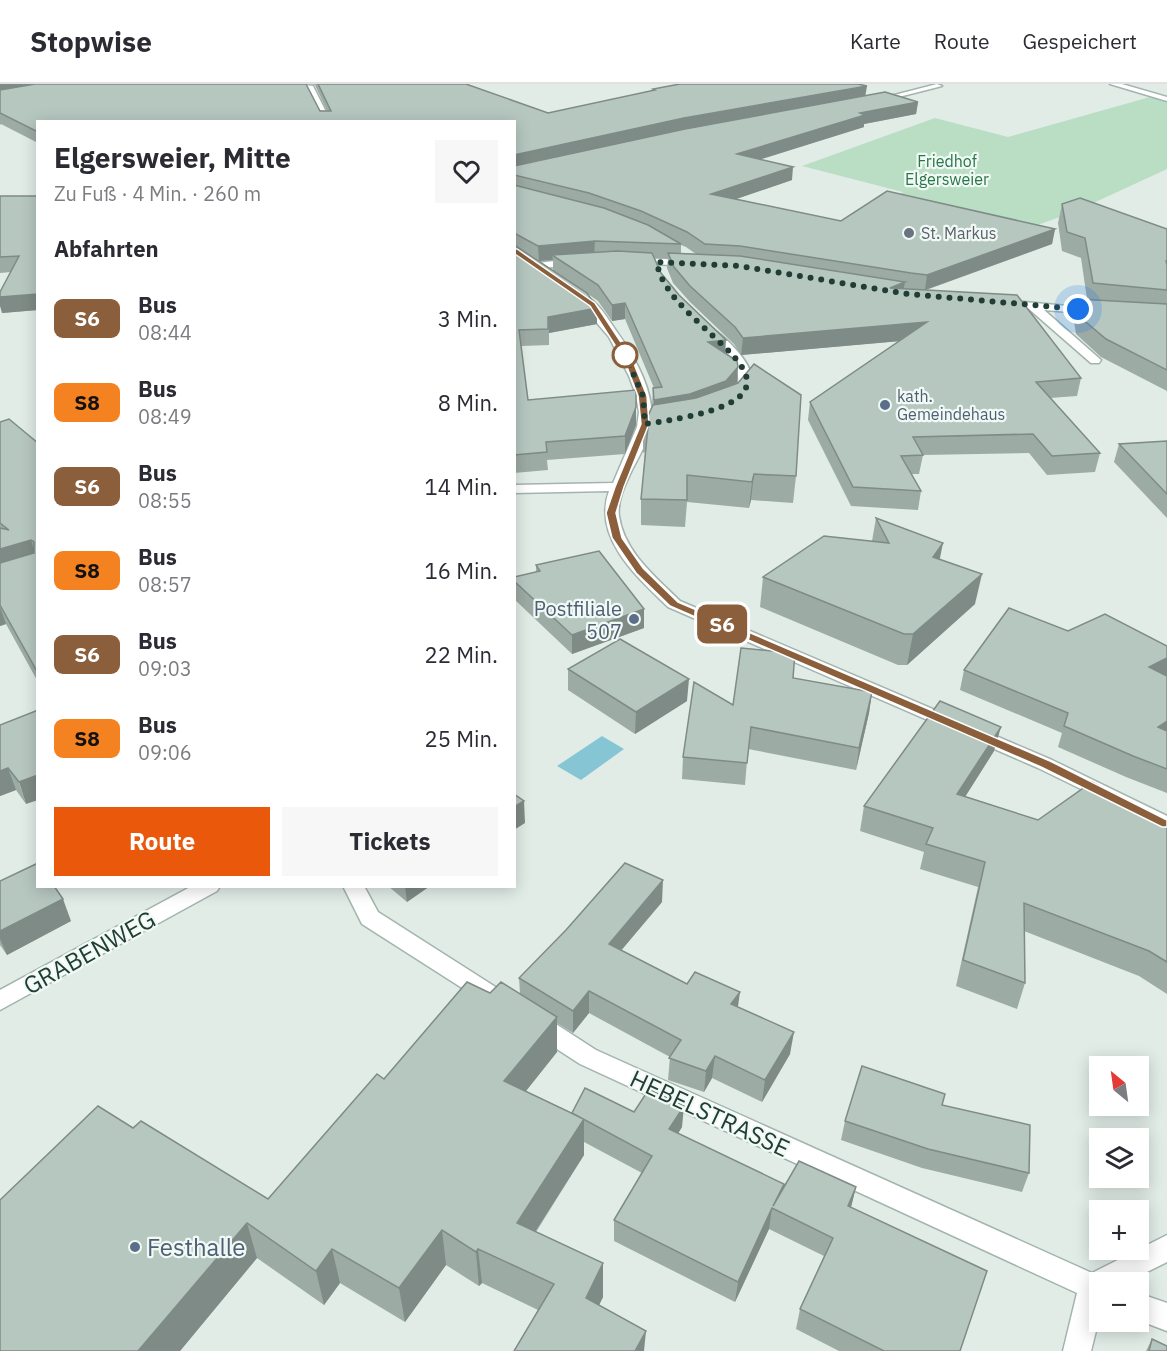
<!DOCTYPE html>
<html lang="de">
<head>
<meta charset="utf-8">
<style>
  body { margin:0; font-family:"IBM Plex Sans",sans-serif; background:#f7f7f7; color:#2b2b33; height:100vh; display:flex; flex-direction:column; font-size:22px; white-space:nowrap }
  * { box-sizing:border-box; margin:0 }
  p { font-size:20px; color:#7c7c81 }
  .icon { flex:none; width:33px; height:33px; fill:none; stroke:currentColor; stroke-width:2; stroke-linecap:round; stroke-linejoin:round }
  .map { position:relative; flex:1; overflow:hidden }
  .details { position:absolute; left:36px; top:36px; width:480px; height:768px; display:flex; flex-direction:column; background:#fff; border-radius:0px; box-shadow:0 3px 15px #0003 }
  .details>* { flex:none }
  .badge { padding:0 12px; border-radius:9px; font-size:21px; line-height:39px }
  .needle { width:39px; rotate:331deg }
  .fabs { position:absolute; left:1089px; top:972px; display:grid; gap:12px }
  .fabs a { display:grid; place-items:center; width:60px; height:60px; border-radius:0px; background:#fff; box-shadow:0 3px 15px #0003; font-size:30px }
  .you { position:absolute; width:30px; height:30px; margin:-15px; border:4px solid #fff; border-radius:50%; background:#1a73e8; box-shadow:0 0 0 9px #1a73e833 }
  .map>.badge { position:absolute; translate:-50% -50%; box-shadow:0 0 0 3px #fff }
  h2 { padding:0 18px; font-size:22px; line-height:54px }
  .round { display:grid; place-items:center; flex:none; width:63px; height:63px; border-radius:0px; background:#f7f7f7 }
  .headline { display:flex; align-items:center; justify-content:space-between; height:102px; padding:0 18px }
  h1 { font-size:28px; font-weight:700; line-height:45px }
  .cta { display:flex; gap:12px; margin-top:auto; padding:12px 18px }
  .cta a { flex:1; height:69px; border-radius:0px; background:#ea580c; color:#fff; font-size:24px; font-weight:700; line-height:69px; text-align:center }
  .cta a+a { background:#f7f7f7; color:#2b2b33 }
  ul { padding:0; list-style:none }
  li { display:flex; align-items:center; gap:18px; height:84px; padding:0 18px }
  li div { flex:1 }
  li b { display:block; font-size:22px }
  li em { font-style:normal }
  li .badge { min-width:66px; font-weight:700; text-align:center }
  header { display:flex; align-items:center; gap:36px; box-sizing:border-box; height:84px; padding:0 30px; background:#fff; border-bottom:2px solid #e1e1e2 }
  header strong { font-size:28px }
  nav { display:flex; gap:33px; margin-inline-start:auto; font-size:21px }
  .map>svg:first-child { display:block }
  .green { fill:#b9dec4 }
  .water { fill:#86c6d4 }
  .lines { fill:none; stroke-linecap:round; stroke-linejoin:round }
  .minor-casing { stroke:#a3b4ae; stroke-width:3 }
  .minor { fill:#fff; fill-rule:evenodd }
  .wall { fill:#9daba5; fill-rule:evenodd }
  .shaded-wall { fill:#7f8b86 }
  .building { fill:#b6c7c0; stroke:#7f8b86; stroke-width:1.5 }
  .line { fill:#8b5e3c; stroke:#fff; stroke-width:1.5 }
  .walk { stroke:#203e36; stroke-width:6; stroke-dasharray:0 10.8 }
  .worship-dot { fill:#6b7280; stroke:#f1f9f5; stroke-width:2 }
  .stop-dot { fill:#fff; stroke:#8b5e3c; stroke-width:3 }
  .service-dot { fill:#5c6f8a; stroke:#f1f9f5; stroke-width:2 }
  .labels { text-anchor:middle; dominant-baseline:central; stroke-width:4.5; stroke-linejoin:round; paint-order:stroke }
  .far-park-label { font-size:16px; fill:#297648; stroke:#f1f9f5 }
  .far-worship-label { font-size:16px; fill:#5b616d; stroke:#f1f9f5; text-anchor:start }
  .far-service-label { font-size:16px; fill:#4e5e75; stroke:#f1f9f5; text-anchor:start }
  .service-label { font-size:20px; fill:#4e5e75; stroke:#f1f9f5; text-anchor:end }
  .near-street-label { font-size:24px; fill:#203e36; stroke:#f1f9f5 }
  .near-service-label { font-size:24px; fill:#4e5e75; stroke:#f1f9f5; text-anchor:start }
</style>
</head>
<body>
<header>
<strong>Stopwise</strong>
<nav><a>Karte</a><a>Route</a><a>Gespeichert</a></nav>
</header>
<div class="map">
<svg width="1167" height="1267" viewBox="0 0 1167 1267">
  <rect width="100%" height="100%" fill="#e1ece7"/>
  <!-- green -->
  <polygon class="green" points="1150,13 1167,18 1167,85 1074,128 1032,143 885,120 903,108 802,82 935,34 1008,53"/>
  <!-- water -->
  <polygon class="water" points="602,652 624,665 581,696 557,682"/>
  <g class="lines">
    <defs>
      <g id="minor">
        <polygon points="298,0 313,2 331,38 323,38 307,5"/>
        <polygon points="937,0 942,2 875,19 871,17"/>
        <polygon points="1110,0 1122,0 1167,13 1167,17"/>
        <polygon points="578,174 583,177 582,179 538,185 533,182 538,179"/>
        <polygon points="632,174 692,176 697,179 692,182 628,179 627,177"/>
        <path d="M 580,209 C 596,214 608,235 617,248 C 635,273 656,310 651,342 C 648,358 638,374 631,388 C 625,401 617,417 619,432 C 624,468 656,493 680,517 L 1052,676 L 1167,732 L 1167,747 L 1038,684 L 668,523 C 638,494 592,454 609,407 L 514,409 L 514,401 L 613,399 L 637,343 L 639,328 L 636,311 L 629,292 L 609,253 L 574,212 Z"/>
        <polygon points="1001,216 1100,225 1100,229 1096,230 1044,226 1101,276 1099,279 1091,279 1029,225 997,221 995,219"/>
        <path d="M 707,243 C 721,247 749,276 751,291 C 753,300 749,307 744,314 L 740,315 L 734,311 C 749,283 722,266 703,248 L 701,246 Z"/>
        <polygon points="192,802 220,802 217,807 0,926 0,906"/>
        <polygon points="343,802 364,802 378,828 511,913 514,919 511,925 503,928 495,925 362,840"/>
        <polygon points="537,931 545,933 596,966 1092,1189 1167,1151 1167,1178 1127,1198 1100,1198 1100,1231 1091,1267 1063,1267 1077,1209 580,980 529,947 525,940 529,933"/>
        <polygon points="1138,1209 1167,1219 1167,1247 1138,1236"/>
      </g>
    </defs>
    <!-- minor casing -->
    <use href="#minor" class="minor-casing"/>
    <!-- minor -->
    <use href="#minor" class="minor"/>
  </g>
  <!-- wall -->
  <g class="wall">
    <path d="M 0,0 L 327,27 L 315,1 L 310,0 L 466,0 L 548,29 L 653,7 L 653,5 L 865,12 L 918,18 L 916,30 L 864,40 L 864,43 L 760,75 L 792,96 L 736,115 L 841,137 L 1055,145 L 1052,160 L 926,206 L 1081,294 L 1077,312 L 1050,314 L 1100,369 L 1095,388 L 1047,391 L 1029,369 L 923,371 L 919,390 L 912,390 L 921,407 L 918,426 L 851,422 L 808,336 L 810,318 L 899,257 L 741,271 L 734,260 L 690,218 L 673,199 L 667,184 L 668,174 L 654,174 L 661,189 L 725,269 L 737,299 L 796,392 L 793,419 L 751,416 L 749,424 L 687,418 L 685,443 L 641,441 L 641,415 L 645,368 L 643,369 L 643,343 L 652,322 L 653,304 L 654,304 L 625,235 L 612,237 L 598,217 L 588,210 L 597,240 L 549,249 L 549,261 L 521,262 L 528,316 L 636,341 L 625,370 L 547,376 L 548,386 L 514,389 L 514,38 L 38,38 L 38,59 L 1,40 L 0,41 ZM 681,161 L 686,163 L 696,170 L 681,169 ZM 553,176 L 553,186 L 539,177 Z"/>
    <polygon points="0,112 38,112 38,226 2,229 11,188 0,189"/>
    <polygon points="1062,120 1167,145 1167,307 1101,273 1076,250 1073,231 1077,215 1087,215 1081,174 1062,167 1058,139"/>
    <polygon points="0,338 38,359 38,598 6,540 0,542"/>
    <polygon points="1167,357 1167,434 1114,378 1119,360"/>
    <polygon points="876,434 940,475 975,520 907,581 898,581 760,523 763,493 872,457"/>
    <polygon points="536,481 644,544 572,570 514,515 514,493 536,488"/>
    <polygon points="1068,547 1167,562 1167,591 1165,591 1167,592 1167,709 1126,693 1058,663 1062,649 960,606 964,586"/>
    <polygon points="568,585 687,617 635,650 568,606"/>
    <polygon points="793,594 872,608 869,629 856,686 748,665 745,701 682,695 683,673 733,621"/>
    <polygon points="0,641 26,720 16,706 0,712"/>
    <polygon points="994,667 965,713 1038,736 1167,742 1167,910 1139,892 1024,847 1025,899 1017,925 956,902 978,803 920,785 924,768 860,747 864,722"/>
    <polygon points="0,797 71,837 7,871 0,861"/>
    <polygon points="388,802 430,802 407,818"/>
    <polygon points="662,818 621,866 687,900 738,923 790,970 762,1018 712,994 704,1008 668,996 670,973 589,929 573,949 557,939 557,968 526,1007 572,1029 634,1028 682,1043 678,1049 783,1106 856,1103 851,1123 960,1267 839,1267 796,1245 800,1225 824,1172 769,1145 735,1218 614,1157 614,1136 642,1089 584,1058 584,1071 536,1148 603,1213 599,1221 538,1226 482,1199 479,1202 446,1181 405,1238 340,1199 324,1221 257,1174 180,1267 0,1267 133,1044 268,1115 384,995 490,909 520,910 519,894"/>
    <polygon points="845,1037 1029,1089 1022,1108 922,1084 841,1056"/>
    <polygon points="1152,1255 1167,1267 1146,1267"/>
  </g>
  <!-- shaded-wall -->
  <g class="shaded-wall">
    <polygon points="0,0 61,0 0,10"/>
    <polygon points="867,2 865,14 514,85 514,71 684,34"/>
    <polygon points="918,18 916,30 864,40 864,43 736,83 737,70 860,29"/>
    <polygon points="793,83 792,96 710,124 711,110"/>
    <polygon points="1055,145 1052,160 925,206 927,191"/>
    <polygon points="595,157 594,172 552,171 553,176 539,177 538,162"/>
    <polygon points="905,198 902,214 890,204"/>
    <polygon points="38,210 38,226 2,229 0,222 0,213"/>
    <polygon points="625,219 625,235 612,237 612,221"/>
    <polygon points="597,224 597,240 549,249 548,233"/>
    <polygon points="927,238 924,255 741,271 743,254"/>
    <polygon points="726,256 725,273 708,258"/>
    <polygon points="738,283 737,300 653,333 654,316"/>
    <polygon points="636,323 636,341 625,370 625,352"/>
    <polygon points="754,390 751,416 749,424 752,398"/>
    <polygon points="31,456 37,476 0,487 0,465"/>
    <polygon points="943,459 937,489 933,473"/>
    <polygon points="982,490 975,520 907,581 913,550"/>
    <polygon points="0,523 6,540 0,542"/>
    <polygon points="644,525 644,544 572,570 572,551"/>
    <polygon points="1167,574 1167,591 1143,603 1149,583"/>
    <polygon points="689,595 687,617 635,650 636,628"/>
    <polygon points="872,608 869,629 856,686 859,664"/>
    <polygon points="1167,637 1167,652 1158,643"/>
    <polygon points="1001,643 994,667 951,735 957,710"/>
    <polygon points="8,684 16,706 0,712 0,687"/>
    <polygon points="38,691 38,716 26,720 19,698"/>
    <polygon points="524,717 525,739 514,746 514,723"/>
    <polygon points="663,796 662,818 609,881 609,860"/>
    <polygon points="405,802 430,802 407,818"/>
    <polygon points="63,815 71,837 7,871 0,855 0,847"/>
    <polygon points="589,907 589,929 573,949 573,927"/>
    <polygon points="740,908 737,930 731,920"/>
    <polygon points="557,933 557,968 506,1032 504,997"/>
    <polygon points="794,948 790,970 762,1018 765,996"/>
    <polygon points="715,972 712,994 704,1008 706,987"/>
    <polygon points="684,1022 682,1043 668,1066 669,1045"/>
    <polygon points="584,1035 584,1071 519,1173 517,1139"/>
    <polygon points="856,1103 851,1123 848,1122"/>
    <polygon points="772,1124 769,1145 735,1218 738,1198"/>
    <polygon points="247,1139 257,1174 180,1267 138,1267"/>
    <polygon points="442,1146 446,1181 405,1238 399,1204"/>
    <polygon points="332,1165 340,1199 324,1221 316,1187"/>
    <polygon points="478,1165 482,1199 479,1202 476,1168"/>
    <polygon points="603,1179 603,1213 586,1248 586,1214"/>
    <polygon points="646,1247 644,1267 635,1267"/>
  </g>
  <!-- building -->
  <g class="building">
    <polygon points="35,0 306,0 320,27 331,27 318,0 466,0 548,29 655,6 653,5 680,0 858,0 867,2 684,34 514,71 514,38 38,38 38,48 0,29 0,6"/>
    <polygon points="885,8 918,18 860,29 865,31 737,70 793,83 711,110 841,137 887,107 1055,145 927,191 911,189 740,162 705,160 687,148 641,127 589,109 514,91 514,82 685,45"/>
    <polygon points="514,101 604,124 648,141 681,160 595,157 538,162 514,149"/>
    <polygon points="0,112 38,112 38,210 0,213 0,208 19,172 0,173"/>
    <polygon points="1080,114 1167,145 1167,177 1166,177 1167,181 1167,206 1093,199 1085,154 1067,148 1062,120"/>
    <polygon points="514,161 587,209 597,224 548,233 548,245 519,246 528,316 636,306 636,323 625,352 546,358 547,368 514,371"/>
    <polygon points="617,167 652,169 661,189 679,211 726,256 708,258 737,277 738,283 726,297 690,310 654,316 653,304 662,303 625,219 612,221 598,201 552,171"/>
    <polygon points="668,169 740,172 905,198 890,204 1017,211 1081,294 1036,298 1100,369 1052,372 1033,350 913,353 923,371 901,372 921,407 853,403 810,318 927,238 743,254 735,243 690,202 674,183"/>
    <polygon points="1077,215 1167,220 1167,286 1106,255 1080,233"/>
    <polygon points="754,280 801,311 796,392 754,390 752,398 687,391 687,416 641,415 648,343 643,343 653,321 696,314 738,299"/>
    <polygon points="9,335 38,359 38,589 0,521 0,479 34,469 34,458 31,456 0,465 0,444 9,446 0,439 0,338"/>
    <polygon points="1167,357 1167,410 1119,360"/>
    <polygon points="876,434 943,459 933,473 982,490 913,550 904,550 763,493 824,452 889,459"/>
    <polygon points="599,467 644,525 572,551 514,497 514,493 540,487 536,481"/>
    <polygon points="1009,524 1068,547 1105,530 1167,562 1167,574 1149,583 1167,592 1167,637 1158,643 1167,647 1167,685 1133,672 1064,642 1068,629 964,586"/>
    <polygon points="620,555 689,595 636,628 568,585"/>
    <polygon points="741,564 795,569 793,594 872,608 859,664 751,643 747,679 683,673 694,598 733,621"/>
    <polygon points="940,617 1001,643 957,710 1038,736 1092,698 1167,742 1167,878 1149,867 1024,819 1025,899 963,876 985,778 926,760 933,744 864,722"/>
    <polygon points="38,626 38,691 19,698 8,684 0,687 0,641"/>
    <polygon points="514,710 524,717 514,723"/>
    <polygon points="625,779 663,796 609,860 687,900 695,888 740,908 731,920 794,948 765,996 715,972 706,987 669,974 681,956 589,907 573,927 519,894 566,846"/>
    <polygon points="36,780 38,782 38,802 54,802 63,815 0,847 0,797"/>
    <polygon points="467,898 490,909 501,898 557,933 504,997 584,1035 517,1139 603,1179 586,1214 646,1247 635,1267 514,1267 554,1200 478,1165 476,1168 442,1146 399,1204 332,1165 316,1187 247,1139 138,1267 0,1267 0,1116 98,1022 133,1044 141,1037 268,1115 377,990 384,995"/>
    <polygon points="862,982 945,1010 942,1021 1030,1041 1029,1089 928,1065 845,1037"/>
    <polygon points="585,1004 634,1028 649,1005 684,1022 669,1045 784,1100 773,1122 799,1077 856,1103 848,1122 987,1187 960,1267 884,1267 800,1225 833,1154 772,1124 738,1198 614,1136 652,1072 572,1029"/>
    <polygon points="1152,1255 1167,1262 1167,1267 1149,1267"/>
  </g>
  <!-- line -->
  <polygon class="line" points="512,165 517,165 595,219 632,275 647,312 649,340 624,403 616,429 622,454 643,484 678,518 1050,677 1167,736 1167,743 1162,743 1041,683 670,522 636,489 612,454 606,429 615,403 641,340 638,312 624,275 590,222 512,168"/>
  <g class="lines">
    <!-- walk -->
    <path class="walk" d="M 625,271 L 643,312 L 645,340 C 863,310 665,250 657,178 L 739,182 L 908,210 L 1078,225"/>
  </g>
  <!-- markers -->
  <circle class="worship-dot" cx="909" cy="149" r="6"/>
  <circle class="stop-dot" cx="625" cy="271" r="12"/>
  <g class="service-dot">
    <circle cx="885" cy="321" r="6"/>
    <circle cx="634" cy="535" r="6"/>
    <circle cx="135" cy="1163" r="6"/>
  </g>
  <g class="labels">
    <!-- far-park labels -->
    <g class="far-park-label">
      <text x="947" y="77">Friedhof<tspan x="947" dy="18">Elgersweier</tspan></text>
    </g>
    <!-- far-worship labels -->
    <g class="far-worship-label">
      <text x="921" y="149">St. Markus</text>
    </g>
    <!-- far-service labels -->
    <g class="far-service-label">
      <text x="897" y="312">kath.<tspan x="897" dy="18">Gemeindehaus</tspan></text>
    </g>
    <!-- service labels -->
    <g class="service-label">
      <text x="622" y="524">Postfiliale<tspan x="622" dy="23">507</tspan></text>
    </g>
    <!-- near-street labels -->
    <g class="near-street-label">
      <text transform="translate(89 868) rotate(-29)">GRABENWEG</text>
      <text transform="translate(710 1029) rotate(25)">HEBELSTRASSE</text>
    </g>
    <!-- near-service labels -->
    <g class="near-service-label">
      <text x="147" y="1163">Festhalle</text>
    </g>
  </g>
</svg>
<div class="fabs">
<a><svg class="needle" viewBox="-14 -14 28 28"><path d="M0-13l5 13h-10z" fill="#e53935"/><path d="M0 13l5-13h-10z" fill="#7c7c81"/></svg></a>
<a><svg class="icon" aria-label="layers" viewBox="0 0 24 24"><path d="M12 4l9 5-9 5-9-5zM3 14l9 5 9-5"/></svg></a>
<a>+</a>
<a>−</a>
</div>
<div class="you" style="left:1078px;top:225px"></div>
<b class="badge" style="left:722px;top:540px;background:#8b5e3c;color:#fff">S6</b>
<section class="details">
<div class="headline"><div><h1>Elgersweier, Mitte</h1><p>Zu Fuß · 4 Min. · 260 m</p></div><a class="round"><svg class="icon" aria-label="heart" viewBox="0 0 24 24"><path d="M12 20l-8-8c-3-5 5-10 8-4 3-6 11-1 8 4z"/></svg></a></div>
<h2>Abfahrten</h2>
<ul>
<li><span class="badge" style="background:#8b5e3c;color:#fff">S6</span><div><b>Bus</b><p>08:44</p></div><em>3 Min.</em></li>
<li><span class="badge" style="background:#f58220;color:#111">S8</span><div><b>Bus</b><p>08:49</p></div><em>8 Min.</em></li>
<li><span class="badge" style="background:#8b5e3c;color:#fff">S6</span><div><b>Bus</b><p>08:55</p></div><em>14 Min.</em></li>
<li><span class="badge" style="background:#f58220;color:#111">S8</span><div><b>Bus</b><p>08:57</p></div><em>16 Min.</em></li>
<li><span class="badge" style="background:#8b5e3c;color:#fff">S6</span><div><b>Bus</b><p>09:03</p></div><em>22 Min.</em></li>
<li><span class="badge" style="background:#f58220;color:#111">S8</span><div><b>Bus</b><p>09:06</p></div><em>25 Min.</em></li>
</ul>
<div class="cta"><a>Route</a><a>Tickets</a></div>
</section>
</div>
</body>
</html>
